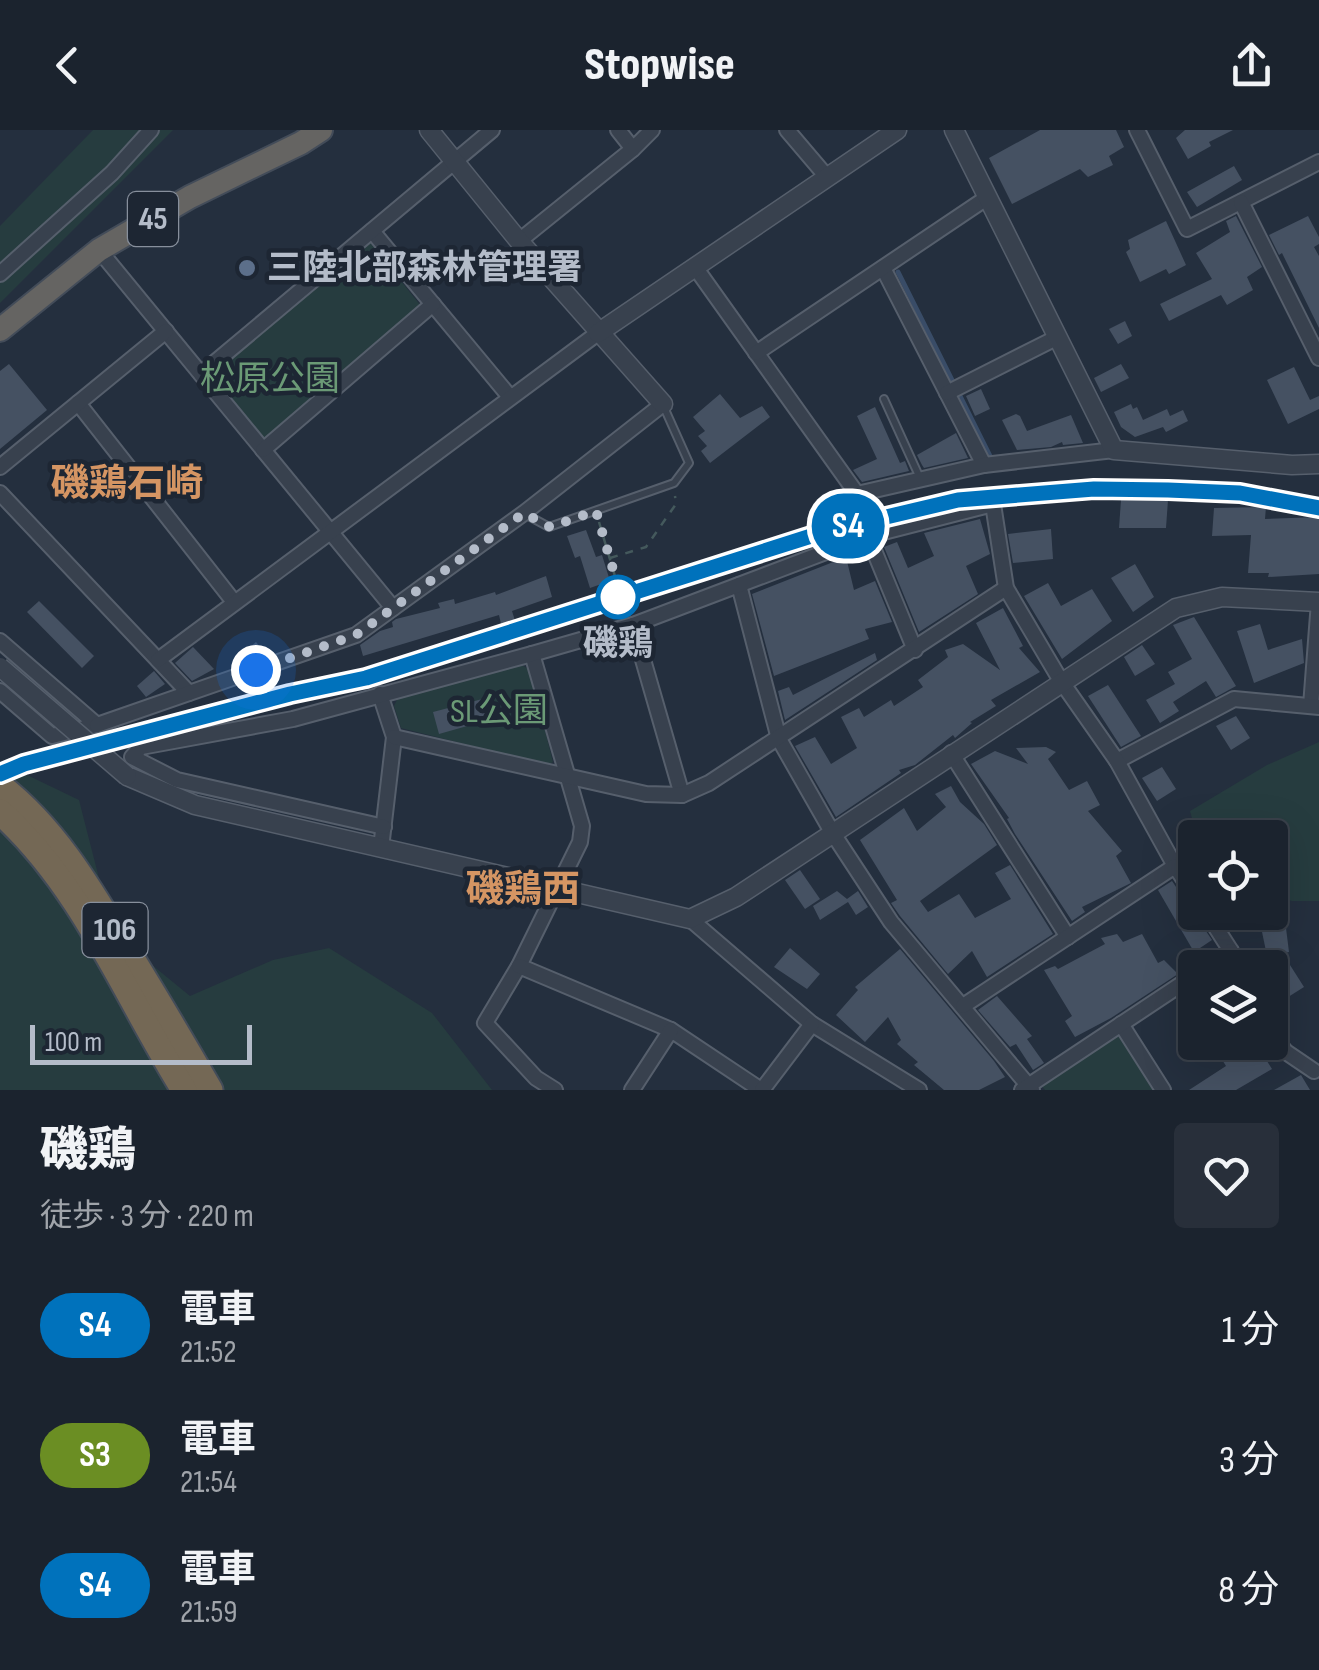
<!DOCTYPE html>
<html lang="ja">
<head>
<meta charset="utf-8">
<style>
  body { margin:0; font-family:"Sofia Sans Condensed","Noto Sans JP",sans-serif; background:#282f3a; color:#f1f3f6; height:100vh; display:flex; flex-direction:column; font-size:38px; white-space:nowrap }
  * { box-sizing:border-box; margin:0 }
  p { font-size:32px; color:#a0a4aa }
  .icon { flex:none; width:55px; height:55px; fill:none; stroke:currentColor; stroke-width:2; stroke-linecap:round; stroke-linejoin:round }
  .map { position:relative; height:960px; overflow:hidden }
  .sheet { display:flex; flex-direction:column; background:#1b232e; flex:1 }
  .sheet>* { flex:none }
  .badge { padding:0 20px; border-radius:32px; font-size:35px; line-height:65px }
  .controls { position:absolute; left:1178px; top:690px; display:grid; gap:20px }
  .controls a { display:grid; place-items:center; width:110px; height:110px; border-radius:10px; background:#1b232e; box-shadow:0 10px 40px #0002,0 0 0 2px #39404a; font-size:50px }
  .scale { position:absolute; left:30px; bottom:25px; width:222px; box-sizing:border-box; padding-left:10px; border:5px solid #b4bcc9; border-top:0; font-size:28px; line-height:35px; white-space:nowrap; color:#b4bcc9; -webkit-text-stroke:8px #1d2633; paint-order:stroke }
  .you { position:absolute; width:50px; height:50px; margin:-25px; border:8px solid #fff; border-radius:50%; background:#1a73e8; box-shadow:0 0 0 15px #1a73e833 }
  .map>.badge { position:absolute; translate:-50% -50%; box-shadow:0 0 0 5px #fff }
  .round { display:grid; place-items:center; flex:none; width:105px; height:105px; border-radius:10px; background:#282f3a }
  .overview { display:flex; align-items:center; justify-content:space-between; height:170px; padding:0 40px }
  h1 { font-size:48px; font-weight:800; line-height:75px }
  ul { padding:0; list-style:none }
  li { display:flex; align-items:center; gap:30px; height:130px; padding:0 40px }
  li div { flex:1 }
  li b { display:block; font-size:38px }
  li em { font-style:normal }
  li .badge { min-width:110px; font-weight:700; text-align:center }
  header { display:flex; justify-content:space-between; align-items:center; height:130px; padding:0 40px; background:#1b232e; font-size:45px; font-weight:800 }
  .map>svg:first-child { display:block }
  .green { fill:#263c3f }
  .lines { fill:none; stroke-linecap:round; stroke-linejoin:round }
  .stream { stroke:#394c67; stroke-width:5 }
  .building { fill:#455162 }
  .service-casing { stroke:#565f6c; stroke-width:10 }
  .minor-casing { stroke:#565f6c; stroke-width:18 }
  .tertiary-casing { stroke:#565f6c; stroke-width:21 }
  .trunk-casing { stroke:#434c59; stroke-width:26 }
  .motorway-casing { stroke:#434c59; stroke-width:29 }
  .path { stroke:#44595c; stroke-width:2.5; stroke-dasharray:8 8; stroke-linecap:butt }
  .service { stroke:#38414e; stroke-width:6 }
  .minor { stroke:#38414e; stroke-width:14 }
  .tertiary { stroke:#38414e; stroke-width:18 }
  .trunk { stroke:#656462; stroke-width:22 }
  .motorway { stroke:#746855; stroke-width:25 }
  .rail-casing { stroke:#5a6575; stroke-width:9 }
  .rail { stroke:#1d2633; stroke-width:5; stroke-dasharray:15; stroke-linecap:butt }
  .tertiary-bridge-casing { stroke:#565f6c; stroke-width:21; stroke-linecap:butt }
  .tertiary-bridge { stroke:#38414e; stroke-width:18 }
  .line-casing { stroke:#fff; stroke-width:22 }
  .line { stroke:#0072bc; stroke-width:15 }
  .walk { stroke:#b4bcc9; stroke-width:10; stroke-dasharray:0 18 }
  .service-dot { fill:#5c6f8a; stroke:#1d2633; stroke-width:4 }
  .stop-dot { fill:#fff; stroke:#0072bc; stroke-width:5 }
  .labels { text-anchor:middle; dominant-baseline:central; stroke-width:9; stroke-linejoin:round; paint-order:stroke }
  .shield { fill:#1d2633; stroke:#878f9c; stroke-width:2.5 }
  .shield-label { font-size:32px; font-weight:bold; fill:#b4bcc9 }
  .poi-label { font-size:35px; font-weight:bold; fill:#b4bcc9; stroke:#1d2633; text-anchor:start }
  .park-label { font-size:35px; fill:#6b9a76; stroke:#1d2633 }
  .stop-label { font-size:35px; font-weight:bold; fill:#b4bcc9; stroke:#1d2633 }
  .neighbourhood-label { font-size:38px; font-weight:bold; fill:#d59563; stroke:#1d2633 }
</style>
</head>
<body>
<header><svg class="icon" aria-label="back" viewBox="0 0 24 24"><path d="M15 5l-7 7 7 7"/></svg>Stopwise<svg class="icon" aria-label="share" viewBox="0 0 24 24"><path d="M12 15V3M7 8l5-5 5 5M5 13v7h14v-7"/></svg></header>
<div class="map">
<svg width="1319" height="960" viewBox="0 0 1319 960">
  <rect width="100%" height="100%" fill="#242f3e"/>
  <!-- green -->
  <g class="green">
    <polygon points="93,0 173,0 0,173 0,96"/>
    <polygon points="368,110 421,176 263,311 208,245"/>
    <polygon points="520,534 530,540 553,632 547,635 401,598 394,576 398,568"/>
    <polygon points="1319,612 1319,771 1292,771 1270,765 1270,708 1197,707 1190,681 1267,635"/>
    <polygon points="0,632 79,670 113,803 190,866 273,830 329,818 432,883 492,960 0,960"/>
    <polygon points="1117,904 1153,960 1045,960 1040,954"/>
  </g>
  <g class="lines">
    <!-- stream -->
    <polyline class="stream" points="898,142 992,330"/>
  </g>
  <!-- building -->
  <g class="building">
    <polygon points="1040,0 1116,0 1124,17 1109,26 1113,35 1088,47 1080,39 1012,74 989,28"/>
    <polygon points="1185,0 1233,0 1209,12 1211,16 1188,29 1176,8"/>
    <polygon points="1234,36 1242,50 1197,77 1187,62"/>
    <polygon points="1236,86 1262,137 1247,147 1253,160 1227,175 1221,165 1169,191 1160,174 1212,149 1196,123 1230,102 1226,91"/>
    <polygon points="1308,86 1319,107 1319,114 1314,117 1319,126 1319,198 1282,123 1279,125 1269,105"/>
    <polygon points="1166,91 1186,135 1169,144 1166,139 1140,152 1126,122 1130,119 1128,110"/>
    <polygon points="1125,191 1132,206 1118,214 1109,199"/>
    <polygon points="9,234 47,280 0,319 0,241"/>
    <polygon points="1121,234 1129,248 1101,262 1094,248"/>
    <polygon points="1294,237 1310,270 1319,266 1319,279 1288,294 1267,250"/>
    <polygon points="981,259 990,279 975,286 966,266"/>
    <polygon points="720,264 740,288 762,276 770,287 710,333 701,321 707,316 698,306 705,301 693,287"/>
    <polygon points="1131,274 1133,279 1137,277 1143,290 1167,279 1170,286 1183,280 1188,291 1166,302 1163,297 1135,307 1121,297 1114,282"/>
    <polygon points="875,277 900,333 905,331 909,341 862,352 853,340 877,329 857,286"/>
    <polygon points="1016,284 1020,286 1027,301 1071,285 1083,313 1063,315 1062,312 1051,317 1017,320 1002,290"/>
    <polygon points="956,303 968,328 924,338 922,335 917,325"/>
    <polygon points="1121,370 1168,370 1166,398 1119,398"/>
    <polygon points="1266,377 1265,389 1319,387 1319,444 1268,447 1269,443 1248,443 1251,405 1212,406 1214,378"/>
    <polygon points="980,389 990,424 966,436 978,464 919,502 884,417 897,412 908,438 934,426 924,403"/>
    <polygon points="1051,399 1053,429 1013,433 1008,404"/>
    <polygon points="586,400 596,427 602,425 610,451 590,458 580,426 575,428 567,406"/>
    <polygon points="846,427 854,460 875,451 892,492 865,499 869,509 774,546 752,464"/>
    <polygon points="1135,434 1154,467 1133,482 1111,448"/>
    <polygon points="546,446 552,467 512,481 516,494 502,498 499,485 363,526 360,515 380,501 393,497 392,492 396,489 440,478 438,473 454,469 455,474 495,462 496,465"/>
    <polygon points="1048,453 1061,476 1092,459 1112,491 1062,529 1024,466"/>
    <polygon points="39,471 94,526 82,538 27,482"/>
    <polygon points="1003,478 1023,516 1019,518 1040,542 991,570 996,576 970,592 972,593 955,608 953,605 915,635 899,640 901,643 836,687 795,616 815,607 831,634 857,618 841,587 859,578 864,587 891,570 894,576 923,557 918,550 948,527 945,520 963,514 1000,540 976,493"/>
    <polygon points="1194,487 1236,556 1216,567 1206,551 1173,572 1179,581 1160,593 1146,570 1175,554 1168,542 1192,529 1173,495"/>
    <polygon points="1260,494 1268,520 1302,509 1304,533 1254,553 1237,501"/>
    <polygon points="256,512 266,525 246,532 241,525"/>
    <polygon points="1142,515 1155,534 1135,546 1124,527"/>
    <polygon points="193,517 214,539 192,551 175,533"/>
    <polygon points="875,523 877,530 785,590 778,561 789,557 793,565"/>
    <polygon points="154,541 165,554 146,567 137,556"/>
    <polygon points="1108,555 1141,606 1121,617 1088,566"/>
    <polygon points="486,568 492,589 439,604 433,582"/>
    <polygon points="1236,586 1250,608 1231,620 1216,596"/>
    <polygon points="1046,617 1056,622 1048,629 1069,660 1087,651 1100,675 1088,681 1122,721 1116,726 1131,753 1082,777 1085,782 1072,791 1015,704 1007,689 1009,688 971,634 995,621 1028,634 1016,618"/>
    <polygon points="1162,637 1176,659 1157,671 1142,648"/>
    <polygon points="951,656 960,672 984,694 997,715 920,771 928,782 959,764 975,788 1011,769 995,743 1010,735 1053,804 987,847 972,821 948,844 900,786 891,773 897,770 860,710 904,678 917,701 946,677 935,664"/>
    <polygon points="800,740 820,769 805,779 785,750"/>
    <polygon points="1172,751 1212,810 1194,822 1158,760"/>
    <polygon points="837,761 847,769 858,761 868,777 856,785 848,772 820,790 813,776"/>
    <polygon points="1285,790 1289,822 1267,826 1261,797"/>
    <polygon points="1117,804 1123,812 1142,804 1158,833 1164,830 1178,844 1111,888 1075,907 1065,891 1072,886 1044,840 1055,836 1058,839 1105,814 1101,808"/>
    <polygon points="790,818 820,844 807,859 774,837"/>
    <polygon points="900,819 994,931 1005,947 979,960 944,960 914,935 918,932 897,914 901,910 888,887 865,912 836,885 858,860 855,857"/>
    <polygon points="1290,835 1304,857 1285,869 1271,846"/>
    <polygon points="1195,858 1195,895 1178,869"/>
    <polygon points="997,866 1032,906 1027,909 1044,933 1033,940 1016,914 1010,917 978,880"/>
    <polygon points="1211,912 1255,912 1272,939 1236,960 1189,960 1226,936"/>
    <polygon points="1301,945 1310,960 1274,960"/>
  </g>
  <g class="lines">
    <defs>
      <g id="service">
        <polyline points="884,269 920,348"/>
        <polyline points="525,384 549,397 674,353 689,333 663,275"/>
      </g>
      <g id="minor">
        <polyline points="618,0 633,19"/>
        <polyline points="787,0 827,47"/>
        <polyline points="1137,0 1187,99 1319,32"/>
        <polyline points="1241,72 1319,228"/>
        <polyline points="372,101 510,267"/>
        <polyline points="519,111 633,19 652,0"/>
        <polyline points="99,120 393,478"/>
        <polyline points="695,137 857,364 868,406 915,520"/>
        <polyline points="883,138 984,335"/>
        <polyline points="0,144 112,43 151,0"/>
        <polyline points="756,223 988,67"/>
        <polyline points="201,244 492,0"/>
        <polyline points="947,263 1058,207"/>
        <polyline points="78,273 234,472"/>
        <polyline points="263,320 433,174"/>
        <polyline points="0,337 166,201"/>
        <polyline points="0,363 189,563"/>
        <polyline points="857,364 984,335 1114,320"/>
        <polyline points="739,455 779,609 832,702 891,792 1032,960"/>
        <polyline points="633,495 682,665"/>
        <polyline points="0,511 97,595 52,606 0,561"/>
        <polyline points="532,524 582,696 580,712 519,836 485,893 536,948 555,960"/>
        <polyline points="158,530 598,203"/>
        <polyline points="380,564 394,607 381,718"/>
        <polyline points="1311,576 1319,472"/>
        <polyline points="97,595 356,505 524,383 663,274"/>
        <polyline points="394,607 646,664 682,665 709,653 1006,458"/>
        <polyline points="951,623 1068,807"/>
        <polyline points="1117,631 1234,569 1319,577"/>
        <polyline points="384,697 177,650 132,627 141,617 293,589 532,524 633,495 868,406 993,374 1006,458 1061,551 1117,631 1175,736 1195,766"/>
        <polyline points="1206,782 1231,821 1237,838"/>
        <polyline points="690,789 812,894 919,960"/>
        <polyline points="519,836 671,900 761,960"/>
        <polyline points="1207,838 1231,821"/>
        <polyline points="963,876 1175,736"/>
        <polyline points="1121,894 1163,960"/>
        <polyline points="1270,903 1286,922 1314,941"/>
        <polyline points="632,960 671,900"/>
        <polyline points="762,960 812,894"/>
        <polyline points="1022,960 1195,845"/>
      </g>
      <g id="tertiary">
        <polyline points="429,0 519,111 663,274"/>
        <polyline points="954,0 1114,320 1292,335 1319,334"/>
        <polyline points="598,203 897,0"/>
        <polyline points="127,646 195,675 690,789 736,767 1176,478 1222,467 1319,472"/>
      </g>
      <polyline id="trunk" points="0,200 99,120 190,67 301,13 321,0"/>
      <g id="motorway">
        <path d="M 0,656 C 58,701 94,766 131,827 C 158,871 184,915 210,960"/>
        <path d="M 0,682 C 84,758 125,866 184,960"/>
      </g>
    </defs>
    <!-- service casing -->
    <use href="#service" class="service-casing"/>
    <!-- minor casing -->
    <use href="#minor" class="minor-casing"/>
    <!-- tertiary casing -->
    <use href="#tertiary" class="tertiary-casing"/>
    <!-- trunk casing -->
    <use href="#trunk" class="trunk-casing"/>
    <!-- motorway casing -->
    <use href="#motorway" class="motorway-casing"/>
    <!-- path -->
    <g class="path">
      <polyline points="599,392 619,460"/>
      <polyline points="610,428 646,417 676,374 675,366"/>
    </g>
    <!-- service -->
    <use href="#service" class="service"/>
    <!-- minor -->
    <use href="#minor" class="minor"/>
    <!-- tertiary -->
    <use href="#tertiary" class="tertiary"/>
    <!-- trunk -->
    <use href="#trunk" class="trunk"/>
    <!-- motorway -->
    <use href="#motorway" class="motorway"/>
    <defs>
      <path id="rail" d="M 25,634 L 290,564 L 366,548 C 487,509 607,470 729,433 C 804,410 878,384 956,371 C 1075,350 1201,356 1319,378"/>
    </defs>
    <!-- rail casing -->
    <use href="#rail" class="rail-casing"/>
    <!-- rail -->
    <use href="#rail" class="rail"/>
    <defs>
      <polyline id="tertiary-bridge" points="0,537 127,646"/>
    </defs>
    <!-- tertiary-bridge casing -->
    <use href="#tertiary-bridge" class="tertiary-bridge-casing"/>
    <!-- tertiary-bridge -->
    <use href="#tertiary-bridge" class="tertiary-bridge"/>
  </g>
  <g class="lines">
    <defs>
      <polyline id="line" points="0,644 24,634 290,564 366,548 827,401 958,370 1094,359 1168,360 1240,363 1319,378"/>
    </defs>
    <!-- line casing -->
    <use href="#line" class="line-casing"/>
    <!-- line -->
    <use href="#line" class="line"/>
    <!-- walk -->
    <polyline class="walk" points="256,540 356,505 524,383 550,397 596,381 619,460 618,467"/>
  </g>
  <!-- markers -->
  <circle class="service-dot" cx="247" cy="138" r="10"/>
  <circle class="stop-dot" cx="618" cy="467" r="20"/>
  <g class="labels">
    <!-- shield labels -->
    <g class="shield">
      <rect x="128" y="62" width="50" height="54" rx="8"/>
      <rect x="82.5" y="773" width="65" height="54" rx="8"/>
    </g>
    <g class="shield-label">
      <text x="153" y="89">45</text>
      <text x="115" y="800">106</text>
    </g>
    <!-- poi labels -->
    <g class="poi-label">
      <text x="267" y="138">三陸北部森林管理署</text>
    </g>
    <!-- park labels -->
    <g class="park-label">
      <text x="270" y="249">松原公園</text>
      <text x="499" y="581">SL公園</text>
    </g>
    <!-- stop labels -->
    <g class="stop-label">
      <text x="618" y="514">磯鶏</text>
    </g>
    <!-- neighbourhood labels -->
    <g class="neighbourhood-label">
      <text x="127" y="354">磯鶏石崎</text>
      <text x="523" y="760">磯鶏西</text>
    </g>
  </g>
</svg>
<div class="controls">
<a><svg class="icon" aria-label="locate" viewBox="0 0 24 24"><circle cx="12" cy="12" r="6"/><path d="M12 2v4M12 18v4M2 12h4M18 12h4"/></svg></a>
<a><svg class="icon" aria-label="layers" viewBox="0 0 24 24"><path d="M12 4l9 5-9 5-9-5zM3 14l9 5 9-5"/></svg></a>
</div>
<div class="scale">100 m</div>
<div class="you" style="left:256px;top:540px"></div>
<b class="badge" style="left:848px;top:396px;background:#0072bc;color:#fff">S4</b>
</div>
<section class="sheet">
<div class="overview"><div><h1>磯鶏</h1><p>徒歩 · 3 分 · 220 m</p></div><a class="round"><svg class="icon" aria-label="heart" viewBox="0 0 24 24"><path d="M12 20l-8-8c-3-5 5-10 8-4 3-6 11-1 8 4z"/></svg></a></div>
<ul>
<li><span class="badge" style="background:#0072bc;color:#fff">S4</span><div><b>電車</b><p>21:52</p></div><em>1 分</em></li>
<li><span class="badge" style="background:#6b8e23;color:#fff">S3</span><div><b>電車</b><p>21:54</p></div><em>3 分</em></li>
<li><span class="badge" style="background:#0072bc;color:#fff">S4</span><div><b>電車</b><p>21:59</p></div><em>8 分</em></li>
</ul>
</section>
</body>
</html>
